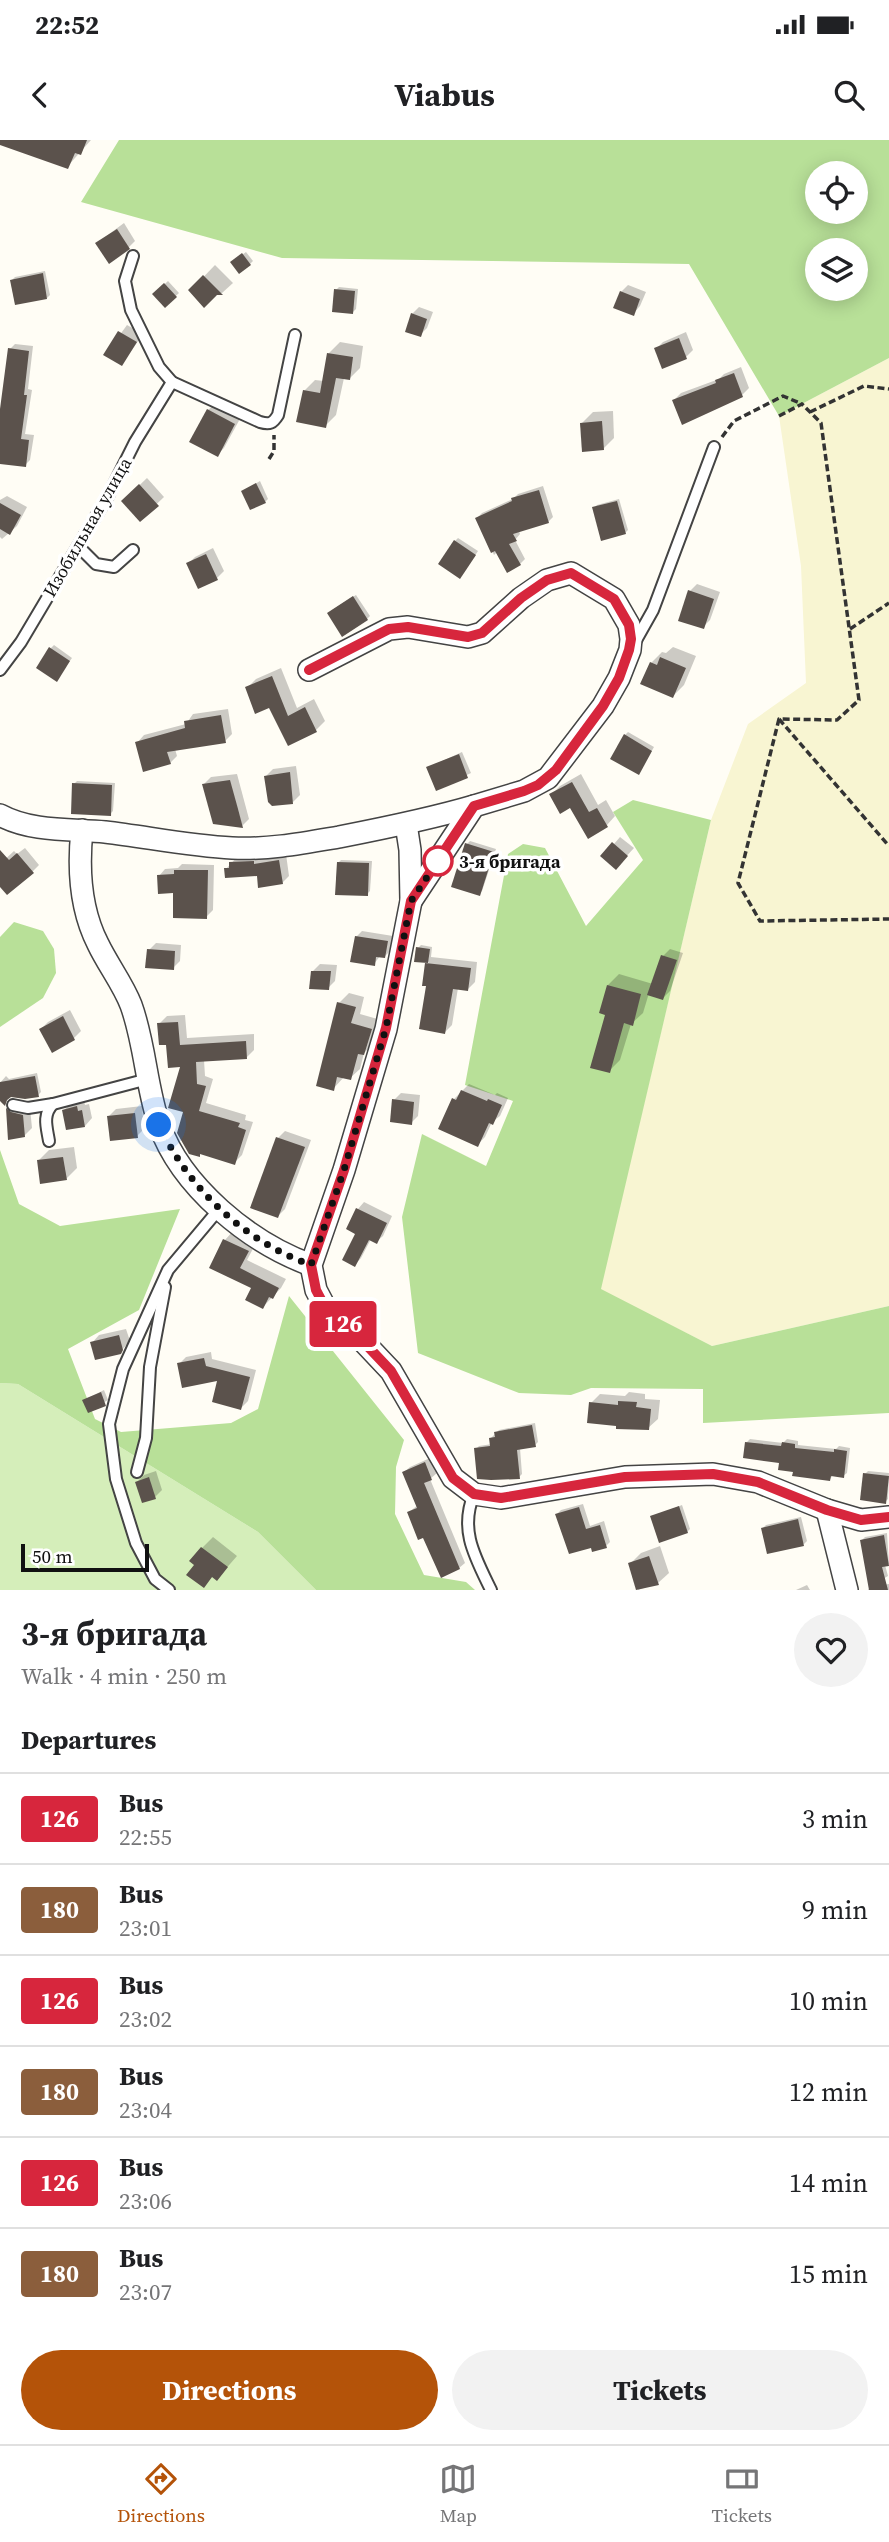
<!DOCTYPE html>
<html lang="en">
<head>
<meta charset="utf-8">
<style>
  body { margin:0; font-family:"Source Serif 4",serif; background:#f2f2f2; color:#202124; height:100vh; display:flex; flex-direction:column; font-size:26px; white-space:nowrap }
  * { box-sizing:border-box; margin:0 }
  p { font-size:23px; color:#757577 }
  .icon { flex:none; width:38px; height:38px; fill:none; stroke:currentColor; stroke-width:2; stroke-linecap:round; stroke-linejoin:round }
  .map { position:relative; height:1450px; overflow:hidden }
  .drawer { display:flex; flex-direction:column; background:#fff; flex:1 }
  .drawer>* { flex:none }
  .badge { padding:0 14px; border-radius:5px; font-size:24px; line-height:46px }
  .fabs { position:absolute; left:805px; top:21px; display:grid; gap:14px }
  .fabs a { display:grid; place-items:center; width:63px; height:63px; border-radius:50%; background:#fff; box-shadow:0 4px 18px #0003; font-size:35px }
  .scale { position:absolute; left:21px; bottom:18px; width:128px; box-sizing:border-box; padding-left:7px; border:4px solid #111; border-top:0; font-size:19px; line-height:24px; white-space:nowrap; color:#111; -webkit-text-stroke:5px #fff; paint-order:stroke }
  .you { position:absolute; width:35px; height:35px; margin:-18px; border:5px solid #fff; border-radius:50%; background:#1a73e8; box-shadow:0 0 0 10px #1a73e833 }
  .map>.badge { position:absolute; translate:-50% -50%; box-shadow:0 0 0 4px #fff }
  h2 { padding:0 21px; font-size:26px; line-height:63px }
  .round { display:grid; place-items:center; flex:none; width:74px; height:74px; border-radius:37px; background:#f2f2f2 }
  .head { display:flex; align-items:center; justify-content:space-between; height:119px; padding:0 21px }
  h1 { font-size:33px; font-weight:700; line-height:52px }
  .button { display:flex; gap:14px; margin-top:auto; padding:14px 21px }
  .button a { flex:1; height:80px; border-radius:42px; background:#b45309; color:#fff; font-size:28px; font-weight:700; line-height:80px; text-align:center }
  .button a+a { background:#f2f2f2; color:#202124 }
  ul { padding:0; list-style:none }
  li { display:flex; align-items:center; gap:21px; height:91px; padding:0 21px; border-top:2px solid #e0e0e0 }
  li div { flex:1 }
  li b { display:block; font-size:26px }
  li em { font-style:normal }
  li .badge { min-width:77px; font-weight:700; text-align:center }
  .status { display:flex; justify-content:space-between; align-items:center; height:49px; padding:0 35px; background:#fff; direction:ltr }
  .status svg { height:19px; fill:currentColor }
  header { display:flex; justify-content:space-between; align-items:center; height:91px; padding:0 21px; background:#fff; font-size:32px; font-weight:700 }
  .dock { display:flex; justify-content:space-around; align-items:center; height:98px; border-top:2px solid #e0e0e0; background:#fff; font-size:19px; color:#757577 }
  .dock a { display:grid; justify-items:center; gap:4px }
  .dock .current { color:#b45309 }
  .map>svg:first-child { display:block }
  .farmland { fill:#f8f5d2 }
  .green { fill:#d5eeba }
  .forest { fill:#b8e098; fill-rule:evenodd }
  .shadow { fill:#0003 }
  .building { fill:#5b524c }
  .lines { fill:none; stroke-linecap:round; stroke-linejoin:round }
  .lane-casing { stroke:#444; stroke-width:14 }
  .street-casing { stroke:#444; stroke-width:24 }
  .path { stroke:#333; stroke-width:3.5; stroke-dasharray:7 3.5; stroke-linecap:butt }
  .lane { stroke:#fff; stroke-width:10 }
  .street { stroke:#fff; stroke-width:21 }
  .line-casing { stroke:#fff; stroke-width:16 }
  .line { stroke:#d7263d; stroke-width:10 }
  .walk { stroke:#111; stroke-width:7; stroke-dasharray:0 12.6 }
  .stop-dot { fill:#fff; stroke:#d7263d; stroke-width:3.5 }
  .labels { text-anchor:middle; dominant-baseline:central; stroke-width:7; stroke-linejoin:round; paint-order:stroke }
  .street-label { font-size:18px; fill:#111; stroke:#fff }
  .stop-label { font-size:18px; font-weight:bold; fill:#111; stroke:#fff; text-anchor:start }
</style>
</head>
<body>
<div class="status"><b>22:52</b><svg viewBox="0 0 49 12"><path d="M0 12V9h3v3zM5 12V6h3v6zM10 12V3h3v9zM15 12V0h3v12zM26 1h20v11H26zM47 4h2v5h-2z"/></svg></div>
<header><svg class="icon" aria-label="back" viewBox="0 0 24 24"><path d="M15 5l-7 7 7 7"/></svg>Viabus<svg class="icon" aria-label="search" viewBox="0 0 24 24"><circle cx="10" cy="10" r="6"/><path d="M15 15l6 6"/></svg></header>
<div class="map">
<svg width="889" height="1450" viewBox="0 0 889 1450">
  <rect width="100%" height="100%" fill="#fffdf5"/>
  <!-- farmland -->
  <polygon class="farmland" points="889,218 889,1166 712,1206 600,1150 711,680 748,584 806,543 801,426 779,276"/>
  <!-- green -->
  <polygon class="green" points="0,1243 18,1244 258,1392 316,1450 0,1450"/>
  <!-- forest -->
  <g class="forest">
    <path d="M 119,0 L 889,0 L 889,218 L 779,276 L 689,124 L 282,118 L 81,62 ZM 856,33 L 856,72 L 817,72 L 817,33 ZM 856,110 L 856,149 L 817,149 L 817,110 Z"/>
    <polygon points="633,660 711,680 601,1149 712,1206 889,1166 889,1273 703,1283 703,1249 591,1248 571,1255 519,1253 418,1213 402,1077 422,994 486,1026 513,961 465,945 508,714 523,704 545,708 586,786 643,720 613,672"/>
    <polygon points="14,782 43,791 54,809 56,833 43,858 0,887 0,797"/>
    <polygon points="0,1010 19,1064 60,1086 180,1069 139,1170 68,1209 95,1279 121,1292 231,1283 258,1269 289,1156 404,1300 396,1327 395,1374 424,1435 466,1442 475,1450 316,1450 258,1392 18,1244 0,1243"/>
  </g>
  <!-- shadow -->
  <g class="shadow">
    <polygon points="9,0 91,0 67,27"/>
    <polygon points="124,83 135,101 128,108 97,103"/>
    <polygon points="246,112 253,121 250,124 235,120"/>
    <polygon points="215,125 233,143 222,153 190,151"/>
    <polygon points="45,131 50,155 47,158 12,140 15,137"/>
    <polygon points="168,141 179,153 165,166 154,154"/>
    <polygon points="628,145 646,152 640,166 633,174 621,152"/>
    <polygon points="339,147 358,149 356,169 353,172 336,150"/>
    <polygon points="419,167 433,172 427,188 420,195 412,174"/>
    <polygon points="127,185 143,194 122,224 106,214"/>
    <polygon points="686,192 693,210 686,217 656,209 663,202"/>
    <polygon points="340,202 363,206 360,228 349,239 344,238 336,275 325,286 304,251 315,240 324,241 329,213"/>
    <polygon points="15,204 33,206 28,249 32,250 25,294 34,295 30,320 25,325 0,322 0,289 10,209"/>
    <polygon points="741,227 749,248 742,255 674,260 681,253 719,239 724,234"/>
    <polygon points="216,263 241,277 224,308 217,315 208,270"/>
    <polygon points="613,271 614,298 603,309 582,283 593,272"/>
    <polygon points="147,338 164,357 140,380 123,361"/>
    <polygon points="260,341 268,359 265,362 243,351"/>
    <polygon points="543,346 553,377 548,382 519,391 520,394 515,400 525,419 520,424 497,412 494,415 477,378 482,373 513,359 518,354"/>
    <polygon points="7,356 27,367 17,386 2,399 0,397 0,360"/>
    <polygon points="619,359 628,390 625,393 594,368 597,365"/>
    <polygon points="458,398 478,411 463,434 455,401"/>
    <polygon points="213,408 224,431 217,438 188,424 195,417"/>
    <polygon points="697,444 720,452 710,480 703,487 690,451"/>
    <polygon points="356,455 370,476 367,479 332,470"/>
    <polygon points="54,505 72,518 59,536 51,508"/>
    <polygon points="673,507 696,516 684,545 673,556 643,543 651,523 662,512 666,513"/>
    <polygon points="281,528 297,568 314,559 325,581 316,590 289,604 270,566 247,548 256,539"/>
    <polygon points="228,569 232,594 225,601 175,609 177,616 170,623 137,603 144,595 186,584 193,574"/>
    <polygon points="628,592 654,607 641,630 625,595"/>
    <polygon points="462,612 471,633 437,649 429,627"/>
    <polygon points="296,626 300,655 293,662 266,636 273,629"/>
    <polygon points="237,634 249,679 242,686 214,683 204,644 211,637"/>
    <polygon points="581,634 598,665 606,660 615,676 607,685 551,655 560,646"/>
    <polygon points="77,641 115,643 113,671 110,674 74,644"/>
    <polygon points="620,697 634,708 623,720 614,704"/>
    <polygon points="470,701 496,709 482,751 479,754 467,704"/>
    <polygon points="25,708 39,725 32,732 0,745 0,724 14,711 17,714"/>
    <polygon points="286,714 289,736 282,743 258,735 226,729 238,716"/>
    <polygon points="341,720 372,721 370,751 367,754 338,723"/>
    <polygon points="182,724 214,725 213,770 206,777 159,736 165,729 178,728"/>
    <polygon points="362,791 393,796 390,811 384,817 380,816 374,824 356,797"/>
    <polygon points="156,803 181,805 180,821 173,828 149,810"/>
    <polygon points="421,805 432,807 431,817 477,822 475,842 468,849 458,848 452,885 445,892 428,845 427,824 429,822 416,820 418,808"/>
    <polygon points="670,809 683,813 670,851 663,858 649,853 643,873 631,884 620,920 609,931 608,845 619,834 653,844 663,816"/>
    <polygon points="320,824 337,825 335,841 328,848 313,831"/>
    <polygon points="349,853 364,857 360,874 381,880 373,904 364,913 360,929 350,938 344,937 333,949 339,863"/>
    <polygon points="70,870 81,891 74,898 52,910 41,889 48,882"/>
    <polygon points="185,875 187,898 254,894 254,910 246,918 204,920 205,936 213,939 206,963 246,975 245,980 253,982 242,1015 234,1023 202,1012 199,1015 185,970 182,925 159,884 167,876"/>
    <polygon points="37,933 41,952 38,955 9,957 5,964 0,959 0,943 6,936 9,939"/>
    <polygon points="469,944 495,955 497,953 508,958 500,976 492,982 485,997 478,1004 441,988 454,959"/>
    <polygon points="401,953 420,955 418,976 411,983 394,960"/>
    <polygon points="84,960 85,965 89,964 92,978 85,986 64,970 71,963"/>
    <polygon points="14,963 30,968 32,988 24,996 10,998 8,969"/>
    <polygon points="142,966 144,989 137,996 109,976 116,969"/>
    <polygon points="285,991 311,1000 285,1069 278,1076 278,998"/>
    <polygon points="74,1007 77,1028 66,1039 38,1021 49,1010"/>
    <polygon points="364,1062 392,1076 383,1096 376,1102 371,1099 361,1118 355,1125 357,1093 348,1088 358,1069"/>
    <polygon points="233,1091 256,1103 247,1120 286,1139 281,1148 263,1167 253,1147 211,1127 225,1100"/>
    <polygon points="126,1189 130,1201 120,1212 92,1203 99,1195"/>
    <polygon points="211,1212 212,1219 256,1230 248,1261 241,1268 220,1239 179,1224 186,1217"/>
    <polygon points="104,1250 108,1260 89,1271 84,1260"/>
    <polygon points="629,1252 645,1254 645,1259 660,1260 658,1279 648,1288 591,1263 600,1254 625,1256"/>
    <polygon points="535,1283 538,1302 535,1305 520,1308 522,1334 519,1337 476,1309 479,1306 492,1304 491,1298 499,1290"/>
    <polygon points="750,1299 783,1303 787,1299 798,1301 798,1305 836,1309 839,1306 850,1308 847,1333 843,1336 833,1335 830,1339 795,1330 746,1303"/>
    <polygon points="430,1318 437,1333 430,1339 465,1423 459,1428 424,1396 409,1372 418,1365 404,1332 410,1327"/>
    <polygon points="156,1331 162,1350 155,1357 137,1342 144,1335"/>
    <polygon points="868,1331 889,1333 888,1359 885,1362 865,1334"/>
    <polygon points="583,1364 590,1386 604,1381 610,1402 606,1406 557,1374 561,1370"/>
    <polygon points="682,1365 690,1389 687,1392 652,1377"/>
    <polygon points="801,1377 807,1401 804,1404 763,1388 766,1385"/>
    <polygon points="887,1393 889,1424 885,1425 888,1436 871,1446 889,1444 889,1450 868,1450 870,1447 862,1400 865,1397"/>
    <polygon points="213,1397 237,1416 217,1439 213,1436 203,1446 197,1425 202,1408"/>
    <polygon points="660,1406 669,1433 658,1443 638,1450 630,1424 641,1413"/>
    <polygon points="807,1445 810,1450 796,1450"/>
  </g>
  <!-- building -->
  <g class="building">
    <polygon points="0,0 87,0 81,15 75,13 68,29 0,5"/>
    <polygon points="117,89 130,109 109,124 95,103"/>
    <polygon points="242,113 251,125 239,134 230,122"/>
    <polygon points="43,133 47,159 15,165 10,140"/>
    <polygon points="203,135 223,155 217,155 204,168 188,150"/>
    <polygon points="164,143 177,157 165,168 152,154"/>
    <polygon points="334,149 355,151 353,174 332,172"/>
    <polygon points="620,151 640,159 634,176 613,168"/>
    <polygon points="411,173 427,179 421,197 405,192"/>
    <polygon points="118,191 137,202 122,226 103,215"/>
    <polygon points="679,198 687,219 662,229 654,208"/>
    <polygon points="8,208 29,211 24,255 27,255 21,299 29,300 26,327 0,324 0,269"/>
    <polygon points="327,213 353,217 350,240 336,238 326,288 296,282 303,250 320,253"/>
    <polygon points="734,233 743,257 682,285 672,260 716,243 715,240"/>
    <polygon points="207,269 235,284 218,317 189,302"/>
    <polygon points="602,281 604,310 582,312 580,283"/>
    <polygon points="256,343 266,363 250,370 241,351"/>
    <polygon points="139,344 159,366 140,382 121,361"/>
    <polygon points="539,350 549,383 513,394 517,401 509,404 521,425 507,433 495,411 491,413 475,378 512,361 511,358"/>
    <polygon points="617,361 626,394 601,401 592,367"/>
    <polygon points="0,363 21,375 10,395 0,389"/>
    <polygon points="454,400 476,415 460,439 438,424"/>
    <polygon points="206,414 218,440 198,449 186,423"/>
    <polygon points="688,450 714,459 704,489 678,481"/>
    <polygon points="353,456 368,480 342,497 327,473"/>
    <polygon points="49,507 70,521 57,542 36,528"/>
    <polygon points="660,517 686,528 673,558 640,544 650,522 657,525"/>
    <polygon points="272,536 288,576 305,567 317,592 288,606 269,568 255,574 245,547"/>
    <polygon points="221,575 226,603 167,612 171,624 143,632 135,602 185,588 184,581"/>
    <polygon points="624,594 652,611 639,635 610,619"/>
    <polygon points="459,614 468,638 436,651 426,627"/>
    <polygon points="290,632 293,664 272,666 268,662 264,636"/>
    <polygon points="230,640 238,669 243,688 213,684 202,644"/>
    <polygon points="572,642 589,672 597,668 608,687 588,699 570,668 560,674 549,654"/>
    <polygon points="72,643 112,645 111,676 71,674"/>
    <polygon points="612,702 628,716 616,730 600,716"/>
    <polygon points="465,703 494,712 480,756 451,747"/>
    <polygon points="0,710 9,720 17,713 34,733 7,755 0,747"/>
    <polygon points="279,720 283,744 258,748 257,736 225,738 224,728 229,728 229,722 254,721 254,724"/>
    <polygon points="337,722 369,723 368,756 335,755"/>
    <polygon points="174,730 208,730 207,779 173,778 173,753 158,754 157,735 174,734"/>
    <polygon points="355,796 388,801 385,818 376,817 375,826 350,822"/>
    <polygon points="416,807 430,809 428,823 414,822"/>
    <polygon points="147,809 175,811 174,830 145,828"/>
    <polygon points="661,815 677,820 663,860 647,855"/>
    <polygon points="425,823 471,828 468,851 453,849 445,894 419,889 426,846 422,846"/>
    <polygon points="311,831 331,831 329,850 309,849"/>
    <polygon points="607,845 641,854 633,886 624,883 610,933 590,928 605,875 599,873"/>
    <polygon points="337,862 356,867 351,883 372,889 364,915 358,914 351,940 337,937 334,951 316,946"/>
    <polygon points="63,876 75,900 52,913 39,889"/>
    <polygon points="178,882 180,905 246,901 247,919 196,922 197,944 206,946 199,971 240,983 238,987 246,990 235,1025 200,1014 200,1017 189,1014 177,993 183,972 168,968 180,927 168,928 166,905 159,905 157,883"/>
    <polygon points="35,936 39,957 25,959 11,957 7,960 5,966 0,961 0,942"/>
    <polygon points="461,950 487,961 488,959 502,965 493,985 489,983 478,1007 438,989 452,958 456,960"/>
    <polygon points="392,959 414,962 412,985 390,982"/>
    <polygon points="77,966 78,971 82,970 85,987 66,990 62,970"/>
    <polygon points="6,968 11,972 23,975 25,997 8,1000"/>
    <polygon points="135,973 138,998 110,1001 107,976"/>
    <polygon points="276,997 305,1007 278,1078 250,1068"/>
    <polygon points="63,1017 67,1040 40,1044 37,1020"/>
    <polygon points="356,1068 387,1083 377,1104 369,1100 355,1127 342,1120 355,1094 346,1089"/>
    <polygon points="223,1099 249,1111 240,1128 279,1148 273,1159 269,1157 263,1169 245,1160 251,1148 209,1128"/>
    <polygon points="119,1195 123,1210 121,1214 95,1220 90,1202"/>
    <polygon points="204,1218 206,1226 250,1237 241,1270 212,1262 217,1241 182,1248 177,1223"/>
    <polygon points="101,1252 106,1266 88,1273 82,1260"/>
    <polygon points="618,1261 637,1262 636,1267 651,1269 649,1290 616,1289 616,1286 587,1283 589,1262 618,1265"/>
    <polygon points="532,1285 536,1307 517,1310 520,1339 491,1340 477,1339 474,1308 490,1306 489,1298 495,1297 494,1292"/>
    <polygon points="745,1302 781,1306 782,1302 795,1304 795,1308 834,1312 834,1309 847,1311 844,1338 831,1336 830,1341 792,1336 793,1332 778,1330 779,1323 743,1318"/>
    <polygon points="425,1322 432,1340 424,1343 460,1429 441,1438 423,1398 418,1400 407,1372 417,1368 402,1332"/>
    <polygon points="863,1333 889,1336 886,1364 860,1360"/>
    <polygon points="149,1337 156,1359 142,1363 135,1342"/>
    <polygon points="679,1366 688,1393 659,1403 650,1376"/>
    <polygon points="579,1367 586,1389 600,1385 607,1408 592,1412 591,1408 569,1414 555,1374"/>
    <polygon points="798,1379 804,1406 767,1414 761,1388"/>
    <polygon points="884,1395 889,1426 882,1427 888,1450 869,1450 860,1400"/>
    <polygon points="201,1407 228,1427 217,1441 212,1437 204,1448 186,1435 194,1425 189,1421"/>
    <polygon points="649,1416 659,1445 636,1450 628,1423"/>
  </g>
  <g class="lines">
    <defs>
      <g id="lane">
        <path d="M 133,116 L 125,141 L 131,170 L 159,227 L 172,242 L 260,282 C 270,285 273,283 278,275 L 295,195"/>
        <polyline points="78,406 96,424 114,427 133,410"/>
        <polyline points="635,502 653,470 714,307"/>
        <polyline points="0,530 21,502 78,406 107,358 135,302 172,242"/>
        <polyline points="13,965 28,968 53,964"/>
        <path d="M 49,1001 C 47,988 42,975 53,964 L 148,939"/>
        <polyline points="137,1332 146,1298 150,1227 165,1147"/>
        <path d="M 474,1354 C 459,1390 475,1417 491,1450"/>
        <polyline points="169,1450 155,1439 136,1403 116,1339 109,1284 123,1229 168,1130 220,1068"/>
      </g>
      <g id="street">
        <polyline points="309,530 389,489 408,487 468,497 482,493 521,458 547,440 571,433 614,459 629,485 631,499 630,510 619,538 603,566 548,638 524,651 474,666 411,761"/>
        <path d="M 0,675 C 31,692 71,689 105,692 C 147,697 190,706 232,708 C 268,710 304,703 339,697 C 385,688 430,679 474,666"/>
        <polyline points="406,684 410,710 411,761 386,889 344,1030 311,1125 316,1150 326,1169 358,1196 391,1231 453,1338 474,1354 501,1358 625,1337 713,1334 758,1342 827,1370 861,1380 889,1377"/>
        <path d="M 82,690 C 78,728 80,769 98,804 C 108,825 123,844 131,865 C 145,903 146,946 159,984 C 181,1047 250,1103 311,1125"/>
        <polyline points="827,1370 847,1450"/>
      </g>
    </defs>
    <!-- lane casing -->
    <use href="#lane" class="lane-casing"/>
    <!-- street casing -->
    <use href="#street" class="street-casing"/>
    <!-- path -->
    <g class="path">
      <polyline points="810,272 864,246 889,249"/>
      <polyline points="779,276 802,264 821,283 859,560 837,580 779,579 738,743 760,781 889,779"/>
      <polyline points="722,297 734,281 783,256 802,264"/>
      <polyline points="269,319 274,311 274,295"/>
      <polyline points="850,489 889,463"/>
      <polyline points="779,579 889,706"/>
    </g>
    <!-- lane -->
    <use href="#lane" class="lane"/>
    <!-- street -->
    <use href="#street" class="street"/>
  </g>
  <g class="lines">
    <defs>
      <polyline id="line" points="309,530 389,489 408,487 468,497 482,493 521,458 547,440 571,433 614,459 629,485 631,499 629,510 619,538 603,566 556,630 538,645 524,651 474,666 411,761 386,888 344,1030 311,1125 316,1150 326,1169 358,1196 391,1231 453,1338 474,1354 501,1358 625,1337 713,1334 758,1342 827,1370 861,1380 889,1377"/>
    </defs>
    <!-- line casing -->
    <use href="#line" class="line-casing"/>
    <!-- line -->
    <use href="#line" class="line"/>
    <!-- walk -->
    <path class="walk" d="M 159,985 C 189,1049 244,1101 311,1125 L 344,1030 L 386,888 L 411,761 L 438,721"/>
  </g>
  <!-- markers -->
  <circle class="stop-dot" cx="438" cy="721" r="14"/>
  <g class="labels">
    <!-- street labels -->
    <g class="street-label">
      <text transform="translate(87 387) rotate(-60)">Изобильная улица</text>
    </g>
    <!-- stop labels -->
    <g class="stop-label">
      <text x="459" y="721">3-я бригада</text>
    </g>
  </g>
</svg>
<div class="fabs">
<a><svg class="icon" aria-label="locate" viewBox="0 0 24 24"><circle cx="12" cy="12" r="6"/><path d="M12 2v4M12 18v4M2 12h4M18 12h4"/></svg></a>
<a><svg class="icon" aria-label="layers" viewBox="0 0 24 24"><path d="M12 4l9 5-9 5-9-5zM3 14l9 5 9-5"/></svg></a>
</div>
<div class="scale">50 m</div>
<div class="you" style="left:159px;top:985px"></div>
<b class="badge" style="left:343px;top:1184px;background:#d7263d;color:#fff">126</b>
</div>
<section class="drawer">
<div class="head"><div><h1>3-я бригада</h1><p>Walk · 4 min · 250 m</p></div><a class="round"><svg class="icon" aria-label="heart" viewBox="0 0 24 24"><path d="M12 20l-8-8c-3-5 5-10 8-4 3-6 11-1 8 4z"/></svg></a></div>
<h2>Departures</h2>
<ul>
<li><span class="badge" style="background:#d7263d;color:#fff">126</span><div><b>Bus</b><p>22:55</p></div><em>3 min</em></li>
<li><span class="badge" style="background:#8b5e3c;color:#fff">180</span><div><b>Bus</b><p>23:01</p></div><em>9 min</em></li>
<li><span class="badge" style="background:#d7263d;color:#fff">126</span><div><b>Bus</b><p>23:02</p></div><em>10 min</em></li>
<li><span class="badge" style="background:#8b5e3c;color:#fff">180</span><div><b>Bus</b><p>23:04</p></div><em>12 min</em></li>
<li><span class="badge" style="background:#d7263d;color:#fff">126</span><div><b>Bus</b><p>23:06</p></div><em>14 min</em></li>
<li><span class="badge" style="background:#8b5e3c;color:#fff">180</span><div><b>Bus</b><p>23:07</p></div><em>15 min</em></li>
</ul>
<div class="button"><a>Directions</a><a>Tickets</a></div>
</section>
<nav class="dock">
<a class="current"><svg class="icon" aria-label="directions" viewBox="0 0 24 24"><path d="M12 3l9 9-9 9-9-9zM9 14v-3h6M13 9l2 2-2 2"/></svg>Directions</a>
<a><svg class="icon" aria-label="map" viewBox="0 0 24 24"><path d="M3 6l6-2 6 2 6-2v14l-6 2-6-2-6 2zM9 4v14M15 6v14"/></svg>Map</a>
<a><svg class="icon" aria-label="tickets" viewBox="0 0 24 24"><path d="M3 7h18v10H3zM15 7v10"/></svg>Tickets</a>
</nav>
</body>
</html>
